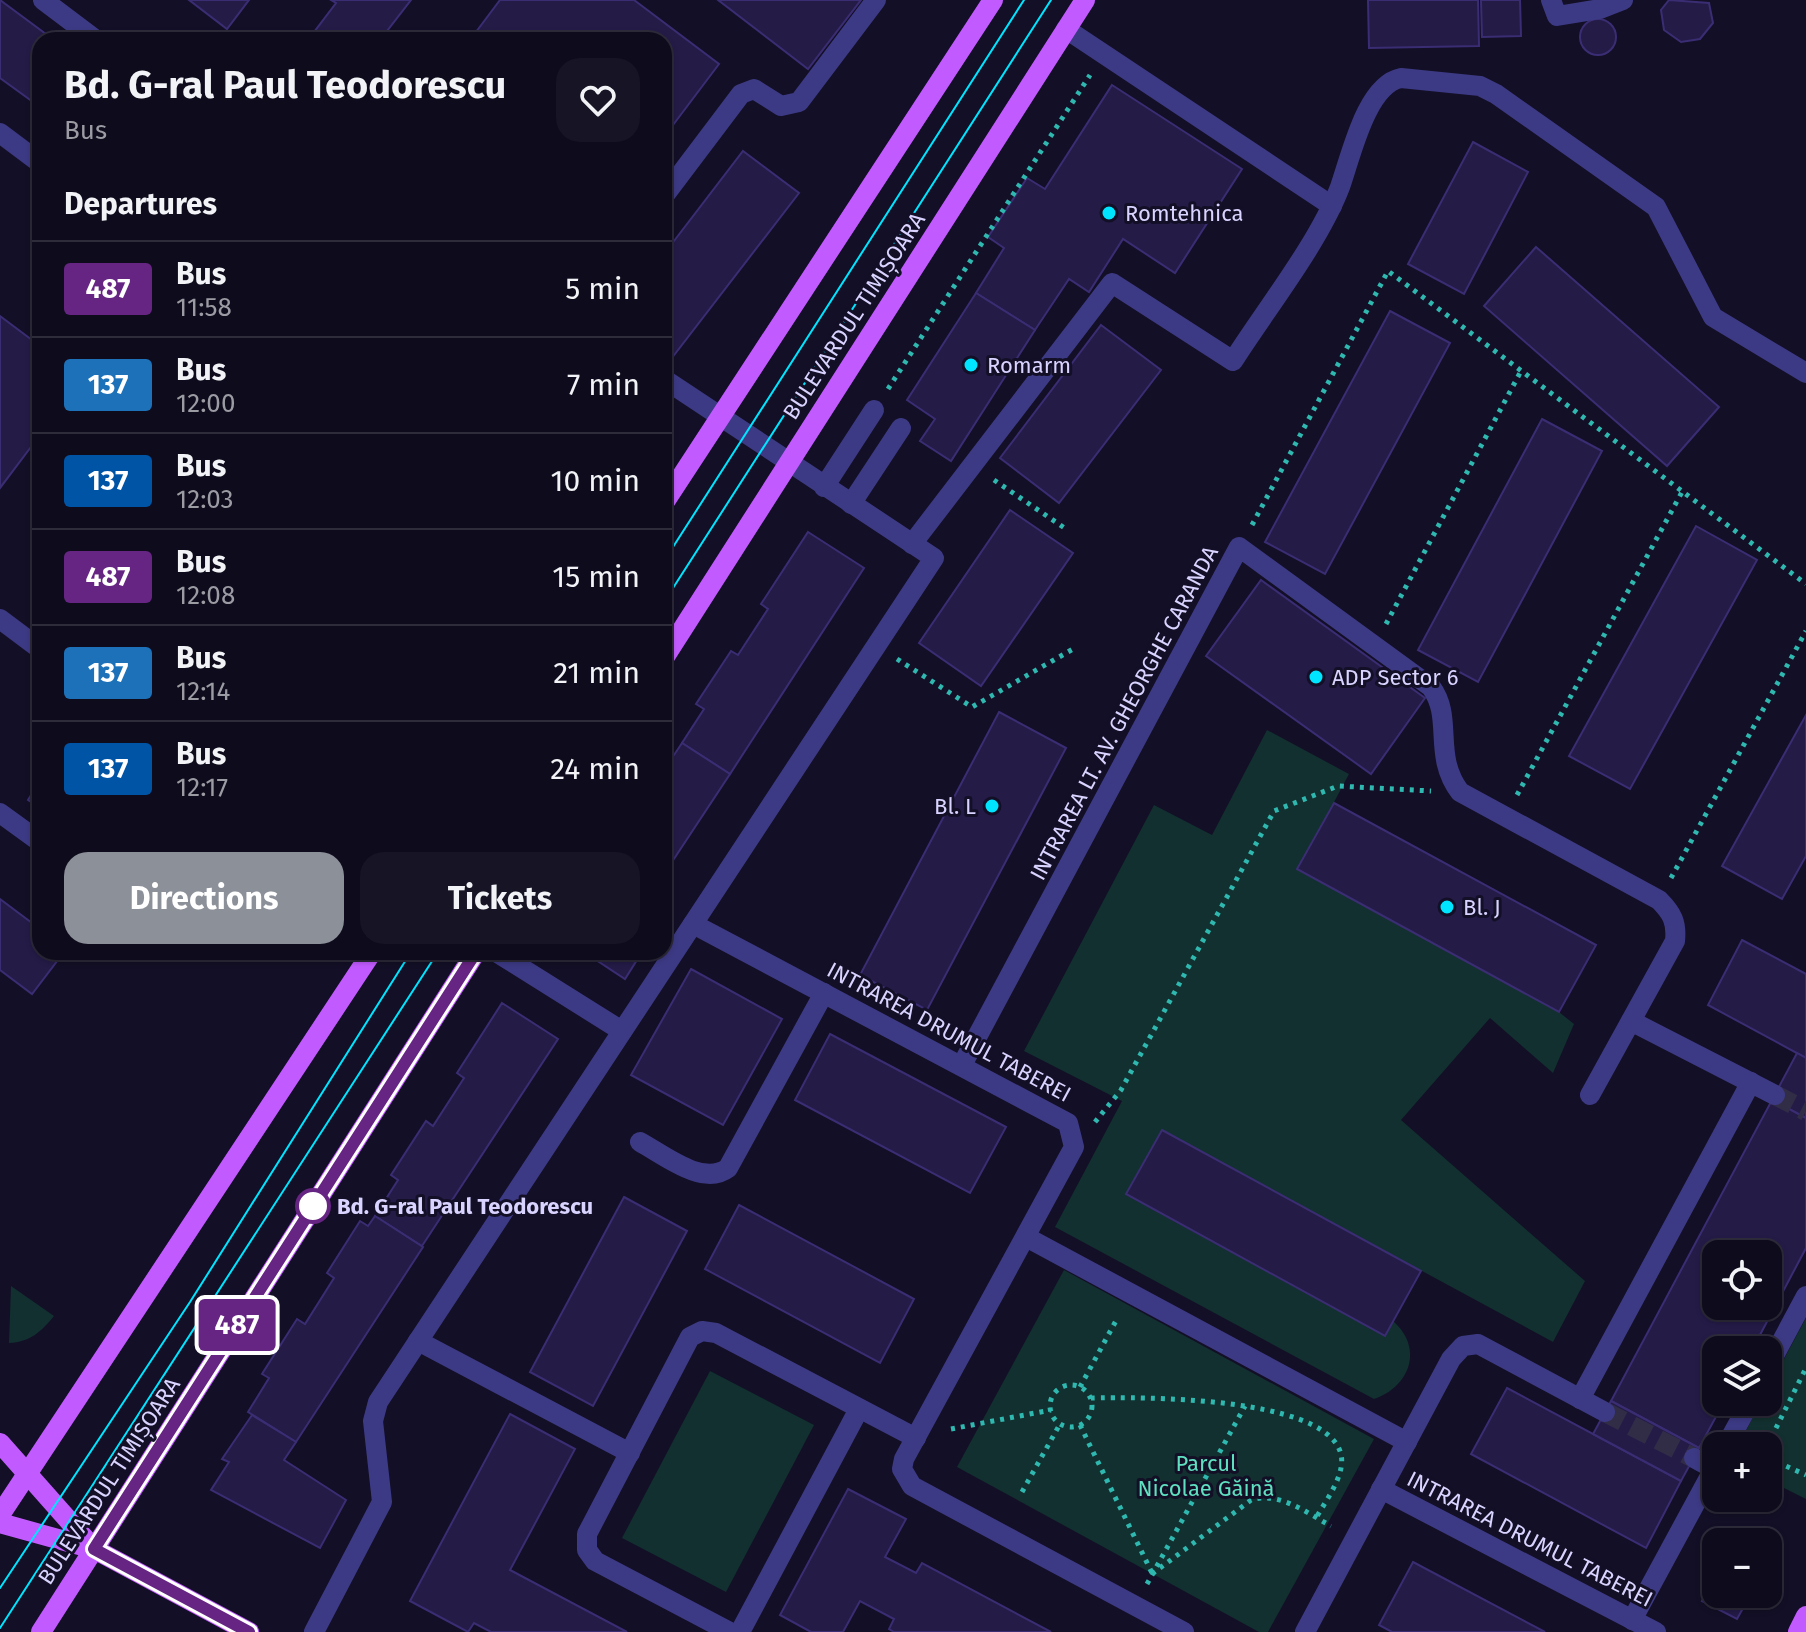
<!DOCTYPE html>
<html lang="en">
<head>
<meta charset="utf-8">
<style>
  body { margin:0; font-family:"Fira Sans",sans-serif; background:#171425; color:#f1f3f6; height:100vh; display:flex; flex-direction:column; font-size:30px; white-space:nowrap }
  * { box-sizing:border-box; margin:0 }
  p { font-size:26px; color:#9b9ba3 }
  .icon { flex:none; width:44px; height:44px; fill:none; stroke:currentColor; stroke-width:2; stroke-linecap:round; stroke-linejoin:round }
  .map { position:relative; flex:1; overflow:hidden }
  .drawer { position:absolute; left:32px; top:32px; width:640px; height:928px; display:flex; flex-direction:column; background:#0e0b1c; border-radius:24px; box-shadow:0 2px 6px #0004,0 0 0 2px #2e2b3b }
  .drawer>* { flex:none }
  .badge { padding:0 16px; border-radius:6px; font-size:28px; line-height:52px }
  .fabs { position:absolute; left:1702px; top:1240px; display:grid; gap:16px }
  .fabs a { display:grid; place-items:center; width:80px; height:80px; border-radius:16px; background:#0e0b1c; box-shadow:0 2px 6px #0004,0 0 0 2px #2e2b3b; font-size:40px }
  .map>.badge { position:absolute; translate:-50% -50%; box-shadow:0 0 0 4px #fff }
  h2 { padding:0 32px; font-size:30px; line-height:72px }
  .round { display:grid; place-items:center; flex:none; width:84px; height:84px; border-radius:24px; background:#171425 }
  .head { display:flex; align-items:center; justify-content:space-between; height:136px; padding:0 32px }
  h1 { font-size:38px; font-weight:700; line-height:60px }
  .button { display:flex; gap:16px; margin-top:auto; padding:16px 32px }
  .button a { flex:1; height:92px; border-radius:24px; background:#8c9099; color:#fff; font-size:32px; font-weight:700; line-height:92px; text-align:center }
  .button a+a { background:#171425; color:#f1f3f6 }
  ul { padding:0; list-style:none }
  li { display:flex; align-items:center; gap:24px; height:96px; padding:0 32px; border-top:2px solid #2e2b3b }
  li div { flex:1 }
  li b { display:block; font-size:30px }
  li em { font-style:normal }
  li .badge { min-width:88px; font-weight:700; text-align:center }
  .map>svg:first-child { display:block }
  .green { fill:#12302f }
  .building { fill:#241b47; stroke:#3b2d73; stroke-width:2; fill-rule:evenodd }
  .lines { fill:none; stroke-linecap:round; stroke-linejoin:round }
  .minor-tunnel { stroke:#312d47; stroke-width:20; stroke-dasharray:20 10; stroke-linecap:butt }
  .path { stroke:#2fb8b0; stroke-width:5; stroke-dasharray:4 6; stroke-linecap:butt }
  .minor { stroke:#3d3a85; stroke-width:20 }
  .major { stroke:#c25bff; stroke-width:20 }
  .tram { stroke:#00e5ff; stroke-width:2 }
  .line-casing { stroke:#fff; stroke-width:18 }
  .line { stroke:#662483; stroke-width:12 }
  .poi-dot { fill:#00e5ff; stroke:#130f26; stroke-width:3 }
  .stop-dot { fill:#fff; stroke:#662483; stroke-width:4 }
  .labels { text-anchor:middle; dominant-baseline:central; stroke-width:6; stroke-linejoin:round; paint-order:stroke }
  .poi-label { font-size:22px; fill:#d9d4ff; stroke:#130f26; text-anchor:start }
  .street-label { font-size:22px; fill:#d9d4ff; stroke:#130f26 }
  .stop-label { font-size:22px; font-weight:bold; fill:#d9d4ff; stroke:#130f26; text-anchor:start }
  .park-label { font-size:22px; fill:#5fe0c0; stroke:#130f26 }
</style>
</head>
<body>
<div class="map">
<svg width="1806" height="1632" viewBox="0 0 1806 1632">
  <rect width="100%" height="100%" fill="#130f26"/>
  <!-- green -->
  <g class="green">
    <path d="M 1267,730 L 1349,774 L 1298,870 L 1559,1012 L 1574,1024 L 1553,1073 L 1490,1018 L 1401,1120 L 1585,1281 L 1553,1342 L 1162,1130 L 1126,1195 L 1385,1336 L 1393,1321 C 1424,1348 1410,1387 1374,1399 L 1055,1227 L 1122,1101 L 1024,1051 L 1154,805 L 1212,835 Z"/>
    <polygon points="1064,1270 1374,1439 1268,1632 1259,1632 957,1467"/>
    <path d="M 11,1286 L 54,1316 C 41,1332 30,1342 9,1343 Z"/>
    <polygon points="1806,1318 1806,1499 1768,1480 1768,1446 1738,1446 1761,1402 1768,1402 1768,1389"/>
    <polygon points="710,1371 814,1425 726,1592 622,1538"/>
  </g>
  <!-- building -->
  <g class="building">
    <polygon points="0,0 54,40 40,40 40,107 0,78"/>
    <polygon points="189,0 249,0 227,29"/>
    <polygon points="331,0 411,0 380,40 308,40 336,3"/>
    <polygon points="500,0 634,0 719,64 670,129 664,125 664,40 470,40"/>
    <polygon points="718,0 861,0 808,69"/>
    <polygon points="1368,0 1478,0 1479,46 1369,48"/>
    <polygon points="1481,0 1520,0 1521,36 1482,37"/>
    <polygon points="1669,0 1709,3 1713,23 1700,39 1681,42 1664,30 1661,10"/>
    <circle cx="1598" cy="37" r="18"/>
    <polygon points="1112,85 1242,169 1175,273 1123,239 1089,292 1069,279 1035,330 976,293 1004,248 988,237 1027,178 1045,189"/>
    <polygon points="1473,142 1528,172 1464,294 1408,264"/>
    <polygon points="743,151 799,193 668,363 664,359 664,254"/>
    <polygon points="1536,247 1719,407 1667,466 1484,306"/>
    <polygon points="976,293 1035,330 951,461 920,441 935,419 907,400"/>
    <polygon points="1390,311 1450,343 1325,574 1265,542"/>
    <polygon points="0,316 40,346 40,435 0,488"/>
    <polygon points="1101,325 1161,370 1059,503 1000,458"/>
    <polygon points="1542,419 1602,451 1478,682 1418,650"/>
    <polygon points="1010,510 1073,553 981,686 919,643"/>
    <polygon points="1696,526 1757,560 1630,789 1569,756"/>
    <polygon points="808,532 864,568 730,774 682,743 704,709 696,704 731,651 738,655 768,609 761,604"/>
    <polygon points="1261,580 1425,698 1371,774 1206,656"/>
    <polygon points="999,712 1066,748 927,1010 860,975"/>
    <polygon points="1806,715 1806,856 1782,899 1722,866"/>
    <polygon points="682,743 730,774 664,874 664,754 666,750 674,755"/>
    <polygon points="40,781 40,808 28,800"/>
    <polygon points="1334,803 1596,945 1559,1012 1297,869"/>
    <polygon points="0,899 40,929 40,952 64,952 32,994 0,970"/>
    <polygon points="1742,940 1806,974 1806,1058 1708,1005"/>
    <polygon points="584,952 642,952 625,979"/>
    <polygon points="691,969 782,1019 723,1125 631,1075"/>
    <polygon points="502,1003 558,1039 422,1246 375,1216 398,1180 391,1175 426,1121 433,1126 464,1078 457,1073"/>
    <polygon points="830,1034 1006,1127 970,1193 795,1100"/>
    <polygon points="1797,1053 1806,1058 1806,1118 1772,1100"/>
    <path d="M 1772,1100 L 1806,1118 L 1806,1248 L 1752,1350 L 1716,1350 L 1716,1402 L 1724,1402 L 1699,1448 L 1611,1401 ZM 1716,1254 L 1768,1254 L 1768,1306 L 1716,1306 Z"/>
    <polygon points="1162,1130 1421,1271 1385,1336 1126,1194"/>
    <polygon points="624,1197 687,1231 593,1406 530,1372"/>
    <polygon points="739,1205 914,1299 880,1363 705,1269"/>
    <polygon points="375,1216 423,1247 296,1442 248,1412 269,1378 262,1374 297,1319 305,1324 334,1278 327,1273 360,1221 368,1226"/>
    <polygon points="1507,1388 1681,1481 1646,1548 1471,1454"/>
    <polygon points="1611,1401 1699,1448 1681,1481 1593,1434"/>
    <polygon points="510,1414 575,1449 510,1570 627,1632 491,1632 474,1623 468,1632 410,1601"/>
    <polygon points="252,1415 296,1442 284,1460 346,1500 320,1548 211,1490 229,1462 222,1459"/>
    <polygon points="848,1489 906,1519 885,1557 916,1573 922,1563 1051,1632 894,1632 889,1629 894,1619 860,1601 843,1632 811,1632 780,1615"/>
    <polygon points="1413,1562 1545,1632 1392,1632 1379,1625"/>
    <polygon points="1716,1575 1716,1594 1751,1594 1737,1619 1702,1601"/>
  </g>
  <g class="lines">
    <!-- minor-tunnel -->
    <g class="minor-tunnel">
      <polyline points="1775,1095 1806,1111"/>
      <polyline points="1605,1412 1694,1458"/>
    </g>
    <!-- path -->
    <g class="path">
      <polyline points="888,389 1090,75"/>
      <polyline points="994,480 1066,529"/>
      <polyline points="1252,525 1388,271 1806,584"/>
      <polyline points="1386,624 1521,371"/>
      <polyline points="897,659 972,707 1073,649"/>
      <polyline points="1517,795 1682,492"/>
      <polyline points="1671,878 1806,631"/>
      <polyline points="1095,1122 1121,1090 1274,811 1338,786 1431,791"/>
      <circle cx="1071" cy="1406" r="21"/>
      <polyline points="1080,1387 1118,1317"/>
      <path d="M 1091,1398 C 1140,1397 1320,1396 1340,1451 C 1348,1472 1326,1500 1316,1518"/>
      <polyline points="1080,1425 1152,1573"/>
      <polyline points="951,1429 1051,1410"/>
      <polyline points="1767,1446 1806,1368"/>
      <polyline points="1768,1458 1806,1475"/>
      <polyline points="1022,1492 1060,1424"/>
      <path d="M 1152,1574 L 1251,1500 C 1279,1491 1307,1513 1331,1526"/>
      <polyline points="1147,1584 1245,1406"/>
    </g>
    <!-- minor -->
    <g class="minor">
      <polyline points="43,0 96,40"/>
      <polyline points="1551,0 1557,16 1600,9 1623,0"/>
      <polyline points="1066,29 1332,206"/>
      <polyline points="0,133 40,163"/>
      <polyline points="664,196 741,94 754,89 781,106 799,102 876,0"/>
      <polyline points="824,487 874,410"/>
      <polyline points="851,504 901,428"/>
      <path d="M 912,544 L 1112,283 L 1233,361 C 1266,309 1318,244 1340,187 C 1351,156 1366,85 1401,78 L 1480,86 L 1496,94 L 1656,207 L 1713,317 L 1806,373"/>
      <polyline points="0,619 40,649"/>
      <polyline points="0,813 40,842"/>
      <polyline points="693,924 1068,1123 1074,1147 904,1459 902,1469 912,1486 1184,1632"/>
      <polyline points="496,952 622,1031"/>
      <polyline points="1631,1021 1775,1095"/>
      <path d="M 962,1065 L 1239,547 L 1431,687 C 1454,718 1432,755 1460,792 L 1659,900 C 1672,913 1677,922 1675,941 L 1590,1095"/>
      <path d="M 640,1142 C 664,1155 703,1187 728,1168 L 824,993"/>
      <polyline points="1026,1237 1407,1442"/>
      <polyline points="418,1341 630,1453"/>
      <polyline points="1768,1367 1806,1296"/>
      <polyline points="1580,1399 1751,1082"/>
      <polyline points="1726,1446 1750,1402"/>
      <polyline points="1694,1458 1714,1469"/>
      <polyline points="1381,1489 1656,1632"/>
      <polyline points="1632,1620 1716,1465"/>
      <polyline points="314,1632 382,1502 373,1421 378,1402 934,558 664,379"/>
      <polyline points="730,1632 595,1561 587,1550 587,1534 690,1337 702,1331 716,1333 916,1438"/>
      <polyline points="740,1632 859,1409"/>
      <polyline points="1305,1632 1451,1359 1463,1346 1478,1344 1605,1412"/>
    </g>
    <!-- major -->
    <g class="major">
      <polyline points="664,503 993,0"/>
      <polyline points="664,658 1085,0"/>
      <polyline points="0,1443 94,1549"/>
      <polyline points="0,1515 372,952"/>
      <polyline points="0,1523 94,1549 249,1632"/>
      <polyline points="41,1632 476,952"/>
      <polyline points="1798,1632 1806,1616"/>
    </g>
    <!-- tram -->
    <g class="tram">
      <polyline points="664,561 1024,0"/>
      <polyline points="664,602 1051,0"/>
      <polyline points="0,1588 190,1302 411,952"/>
      <polyline points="0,1628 438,952"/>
    </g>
  </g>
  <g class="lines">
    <defs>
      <polyline id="line" points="249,1632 94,1549 476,952"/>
    </defs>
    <!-- line casing -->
    <use href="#line" class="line-casing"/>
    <!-- line -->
    <use href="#line" class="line"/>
  </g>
  <!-- markers -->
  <g class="poi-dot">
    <circle cx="1109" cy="213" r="8"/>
    <circle cx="971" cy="365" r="8"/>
    <circle cx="1316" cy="677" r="8"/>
    <circle cx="992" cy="806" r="8"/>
    <circle cx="1447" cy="907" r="8"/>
  </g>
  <circle class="stop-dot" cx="313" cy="1206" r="16"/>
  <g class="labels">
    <!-- poi labels -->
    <g class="poi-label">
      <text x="1125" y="213">Romtehnica</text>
      <text x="987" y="365">Romarm</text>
      <text x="1332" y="677">ADP Sector 6</text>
      <text x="976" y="806" text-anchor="end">Bl. L</text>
      <text x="1463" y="907">Bl. J</text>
    </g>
    <!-- street labels -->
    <g class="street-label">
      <text transform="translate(854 316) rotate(-57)">BULEVARDUL TIMIȘOARA</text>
      <text transform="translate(1124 713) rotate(-62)">INTRAREA LT. AV. GHEORGHE CARANDA</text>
      <text transform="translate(949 1032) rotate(28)">INTRAREA DRUMUL TABEREI</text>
      <text transform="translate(109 1481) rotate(-57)">BULEVARDUL TIMIȘOARA</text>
      <text transform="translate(1530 1539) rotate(27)">INTRAREA DRUMUL TABEREI</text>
    </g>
    <!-- stop labels -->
    <g class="stop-label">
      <text x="337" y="1206">Bd. G-ral Paul Teodorescu</text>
    </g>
    <!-- park labels -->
    <g class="park-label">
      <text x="1206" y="1463">Parcul<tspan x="1206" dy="25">Nicolae Găină</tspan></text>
    </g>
  </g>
</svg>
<div class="fabs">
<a><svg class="icon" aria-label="locate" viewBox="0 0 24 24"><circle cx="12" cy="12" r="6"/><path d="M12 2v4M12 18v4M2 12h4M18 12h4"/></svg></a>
<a><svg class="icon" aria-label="layers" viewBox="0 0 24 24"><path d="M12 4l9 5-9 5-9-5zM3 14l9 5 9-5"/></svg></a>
<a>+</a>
<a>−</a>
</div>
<b class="badge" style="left:237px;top:1325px;background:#662483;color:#fff">487</b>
<section class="drawer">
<div class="head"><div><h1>Bd. G-ral Paul Teodorescu</h1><p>Bus</p></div><a class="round"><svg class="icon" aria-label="heart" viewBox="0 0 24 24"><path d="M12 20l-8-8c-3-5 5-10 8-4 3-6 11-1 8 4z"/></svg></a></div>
<h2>Departures</h2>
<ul>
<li><span class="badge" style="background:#662483;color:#fff">487</span><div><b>Bus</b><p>11:58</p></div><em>5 min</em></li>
<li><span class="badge" style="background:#1d71b8;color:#fff">137</span><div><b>Bus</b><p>12:00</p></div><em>7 min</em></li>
<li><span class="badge" style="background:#0054a6;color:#fff">137</span><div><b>Bus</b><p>12:03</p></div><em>10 min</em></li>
<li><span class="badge" style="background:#662483;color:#fff">487</span><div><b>Bus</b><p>12:08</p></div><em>15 min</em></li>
<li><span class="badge" style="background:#1d71b8;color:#fff">137</span><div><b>Bus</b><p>12:14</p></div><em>21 min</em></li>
<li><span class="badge" style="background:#0054a6;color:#fff">137</span><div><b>Bus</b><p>12:17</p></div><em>24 min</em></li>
</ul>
<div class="button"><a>Directions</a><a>Tickets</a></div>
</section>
</div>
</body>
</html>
